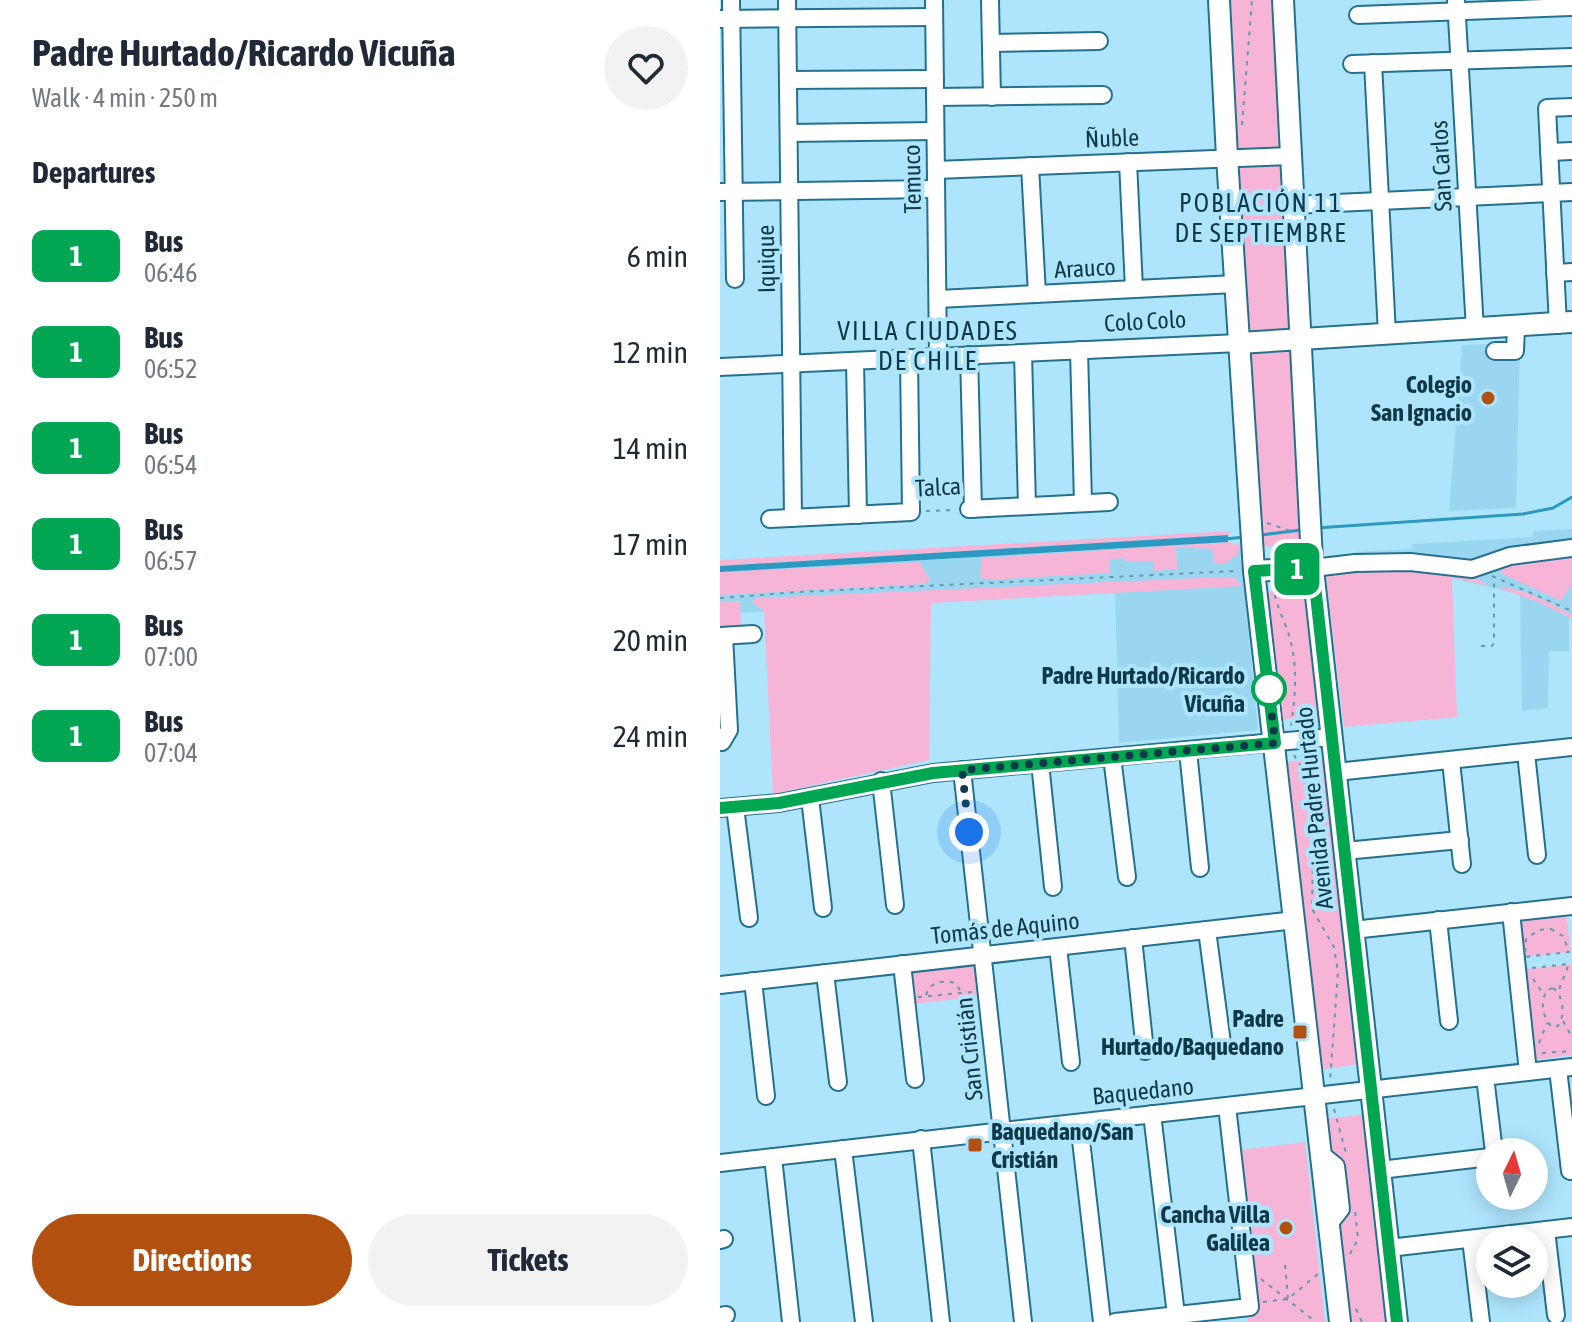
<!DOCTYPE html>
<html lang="en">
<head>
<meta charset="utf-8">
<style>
  body { margin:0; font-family:"Asap Condensed",sans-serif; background:#f2f2f3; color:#1f2937; height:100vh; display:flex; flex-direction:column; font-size:30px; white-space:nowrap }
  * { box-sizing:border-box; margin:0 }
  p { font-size:26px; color:#747a83 }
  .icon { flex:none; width:44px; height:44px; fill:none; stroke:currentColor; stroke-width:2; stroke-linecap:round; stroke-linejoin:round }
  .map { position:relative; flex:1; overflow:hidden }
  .sheet { display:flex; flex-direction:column; background:#fff; width:720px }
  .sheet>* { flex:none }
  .badge { padding:0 16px; border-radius:12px; font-size:28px; line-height:52px }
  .needle { width:52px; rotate:5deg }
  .controls { position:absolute; left:756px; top:1138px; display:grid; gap:16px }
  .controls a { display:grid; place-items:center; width:72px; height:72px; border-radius:50%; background:#fff; box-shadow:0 4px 20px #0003; font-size:40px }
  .you { position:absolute; width:40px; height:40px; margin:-20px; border:6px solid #fff; border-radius:50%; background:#1a73e8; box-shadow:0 0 0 12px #1a73e833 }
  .map>.badge { position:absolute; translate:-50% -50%; box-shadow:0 0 0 4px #fff }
  h2 { padding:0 32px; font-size:30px; line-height:72px }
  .round { display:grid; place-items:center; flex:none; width:84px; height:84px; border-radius:42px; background:#f2f2f3 }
  .summary { display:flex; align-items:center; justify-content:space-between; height:136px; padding:0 32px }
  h1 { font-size:38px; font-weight:700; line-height:60px }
  .action { display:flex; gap:16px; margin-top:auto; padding:16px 32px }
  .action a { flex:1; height:92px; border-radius:48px; background:#b1500f; color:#fff; font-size:32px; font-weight:700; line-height:92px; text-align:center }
  .action a+a { background:#f2f2f3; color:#1f2937 }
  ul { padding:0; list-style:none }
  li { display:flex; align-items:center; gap:24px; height:96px; padding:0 32px }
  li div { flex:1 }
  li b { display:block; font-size:30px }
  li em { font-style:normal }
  li .badge { min-width:88px; font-weight:700; text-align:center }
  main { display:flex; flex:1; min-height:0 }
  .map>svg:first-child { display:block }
  .built { fill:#9bd6f1 }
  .green { fill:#f6b5d6 }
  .water { fill:#2b99c0 }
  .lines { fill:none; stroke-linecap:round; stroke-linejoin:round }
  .stream { stroke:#2b99c0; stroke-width:3 }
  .minor-casing { stroke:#24718e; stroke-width:20 }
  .major-casing { stroke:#24718e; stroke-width:24 }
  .path { stroke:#6697ac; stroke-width:2; stroke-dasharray:4 6; stroke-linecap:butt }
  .minor { stroke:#fff; stroke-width:16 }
  .major { stroke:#fff; stroke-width:20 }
  .line-casing { stroke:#fff; stroke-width:18 }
  .line { stroke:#00a651; stroke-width:12 }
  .walk { stroke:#0e3949; stroke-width:8; stroke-dasharray:0 14.4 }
  .poi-dot { fill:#b1500f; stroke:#aee5fd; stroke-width:3 }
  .stop-dot { fill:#fff; stroke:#00a651; stroke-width:4 }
  .labels { text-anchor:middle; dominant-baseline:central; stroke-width:8; stroke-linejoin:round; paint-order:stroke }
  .street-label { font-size:24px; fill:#0e3949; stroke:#aee5fd }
  .poi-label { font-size:24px; font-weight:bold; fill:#0e3949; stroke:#aee5fd; text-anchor:end }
  .stop-label { font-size:24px; font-weight:bold; fill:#0e3949; stroke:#aee5fd; text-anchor:end }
  .neighbourhood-label { font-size:26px; letter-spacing:2px; fill:#0e3949; stroke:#aee5fd }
</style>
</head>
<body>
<main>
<section class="sheet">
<div class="summary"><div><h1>Padre Hurtado/Ricardo Vicuña</h1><p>Walk · 4 min · 250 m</p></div><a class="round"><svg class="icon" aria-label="heart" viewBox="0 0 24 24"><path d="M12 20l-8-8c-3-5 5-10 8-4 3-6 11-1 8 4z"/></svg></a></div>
<h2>Departures</h2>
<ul>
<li><span class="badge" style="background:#00a651;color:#fff">1</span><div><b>Bus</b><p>06:46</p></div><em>6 min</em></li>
<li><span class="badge" style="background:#00a651;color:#fff">1</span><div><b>Bus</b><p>06:52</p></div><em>12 min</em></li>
<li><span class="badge" style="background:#00a651;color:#fff">1</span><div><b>Bus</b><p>06:54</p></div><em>14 min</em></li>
<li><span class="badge" style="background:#00a651;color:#fff">1</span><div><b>Bus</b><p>06:57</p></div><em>17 min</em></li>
<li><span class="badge" style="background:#00a651;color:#fff">1</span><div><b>Bus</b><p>07:00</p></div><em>20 min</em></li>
<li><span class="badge" style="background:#00a651;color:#fff">1</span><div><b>Bus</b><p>07:04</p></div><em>24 min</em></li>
</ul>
<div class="action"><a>Directions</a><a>Tickets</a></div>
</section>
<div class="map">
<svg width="852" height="1322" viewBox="0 0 852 1322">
  <rect width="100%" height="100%" fill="#aee5fd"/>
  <!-- built -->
  <g class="built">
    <polygon points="800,343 796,508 729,511 742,345"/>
    <polygon points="852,529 852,619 849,618 849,651 829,651 828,708 802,711 800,594 731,578 636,580 634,552 692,549 692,544 813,537 813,531"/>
    <polygon points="508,542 520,545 538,730 399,743 395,593 0,614 0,572"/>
  </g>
  <!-- green -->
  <g class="green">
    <polygon points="510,0 559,0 563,145 560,150 522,152 518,147"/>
    <polygon points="561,163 564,166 574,319 570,331 538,335 532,332 528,322 518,171 521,165"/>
    <polygon points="573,351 584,544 539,547 526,354"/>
    <polygon points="511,531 508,535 0,566 0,560"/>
    <polygon points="508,542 520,545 518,554 506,563 494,564 492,549 456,547 457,569 434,571 433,561 405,562 404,558 390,559 390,573 267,580 260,577 262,558"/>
    <polygon points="852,553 852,584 841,601 782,574 780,569 784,563"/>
    <polygon points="199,562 210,579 205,584 0,595 0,572"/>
    <polygon points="679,566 753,576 770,586 732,578 737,717 624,727 606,576 609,572"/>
    <polygon points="500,577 515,578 522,586 211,603 209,760 53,794 44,611 32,602 36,598"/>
    <path d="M 776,587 C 803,587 829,603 852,615 L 852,619 L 818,602 Z"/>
    <polygon points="590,589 604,716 558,720 543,592"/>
    <polygon points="20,601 21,628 0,630 0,602"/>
    <polygon points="609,758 644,1064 597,1070 562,762"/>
    <polygon points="846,913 851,952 802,957 798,919"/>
    <polygon points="254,964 257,997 191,1004 187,971"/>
    <polygon points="852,964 852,1055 814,1060 804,969"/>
    <polygon points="650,1114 673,1322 627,1322 603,1119"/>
    <polygon points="585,1142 605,1322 528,1322 527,1313 537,1311 518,1150"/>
  </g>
  <!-- water -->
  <polygon class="water" points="508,535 508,542 0,572 0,566"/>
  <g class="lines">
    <!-- stream -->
    <g class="stream">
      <polyline points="596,528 803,514 833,508 852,497"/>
      <polyline points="541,535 581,530"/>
      <polyline points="505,539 525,537"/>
    </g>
    <defs>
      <g id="minor">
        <polyline points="11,0 15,279"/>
        <polyline points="67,0 73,518"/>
        <polyline points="214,0 218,357"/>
        <polyline points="270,0 272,97"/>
        <polyline points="736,0 755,330"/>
        <polyline points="638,15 852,7"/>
        <polyline points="0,19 214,17"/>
        <polyline points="271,43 379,41"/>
        <polyline points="653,63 667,334"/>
        <polyline points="632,64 852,57"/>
        <polyline points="68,80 215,79"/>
        <polyline points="215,97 383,95"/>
        <polyline points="69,133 215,131"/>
        <polyline points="829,152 852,151"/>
        <polyline points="408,162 414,289"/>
        <polyline points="310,166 317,294"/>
        <polyline points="216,170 571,156"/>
        <polyline points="0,192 216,189"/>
        <polyline points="573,205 852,192"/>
        <polyline points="835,273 852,272"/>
        <polyline points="218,299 515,284"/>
        <polyline points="838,325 827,108 852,107"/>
        <polyline points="359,350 363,503"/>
        <polyline points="775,351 795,351 796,327"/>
        <polyline points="303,353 307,506"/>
        <polyline points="249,355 253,509"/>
        <polyline points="135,361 138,515"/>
        <polyline points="0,367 519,343"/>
        <polyline points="249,509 389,502"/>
        <polyline points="50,519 191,512 189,358"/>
        <polyline points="593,568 635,563 690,562 752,569 790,556 852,548"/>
        <polyline points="0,636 33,634"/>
        <polyline points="2,742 9,730 4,636"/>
        <polyline points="468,751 480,868"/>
        <polyline points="806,753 817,855"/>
        <polyline points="392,757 407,877"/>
        <polyline points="731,761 742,864"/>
        <polyline points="320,763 333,887"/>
        <polyline points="242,770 303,1322"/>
        <polyline points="616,772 852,747"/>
        <polyline points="161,781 175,905"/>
        <polyline points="90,798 103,908"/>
        <polyline points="15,807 29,918"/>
        <polyline points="0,808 59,803 213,773 612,737"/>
        <polyline points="625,851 740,840"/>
        <polyline points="791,912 808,1072"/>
        <polyline points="718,920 729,1021"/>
        <polyline points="487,930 502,1043"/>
        <polyline points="633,930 852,906"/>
        <polyline points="413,938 425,1051"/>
        <polyline points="338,947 351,1062"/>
        <polyline points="182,964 195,1079"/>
        <polyline points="105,973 118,1082"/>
        <polyline points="33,981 46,1096"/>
        <polyline points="0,985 575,920"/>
        <polyline points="838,1069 850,1171"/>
        <polyline points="765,1077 774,1152"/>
        <polyline points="432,1114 456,1315"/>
        <polyline points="359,1123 382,1322"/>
        <polyline points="201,1139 221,1322"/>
        <polyline points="123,1149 144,1322"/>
        <polyline points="601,1154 616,1166 621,1209 609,1224"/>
        <polyline points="53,1157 71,1322"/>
        <polyline points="0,1163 852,1067"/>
        <polyline points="660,1170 770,1157"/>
        <polyline points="826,1230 836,1315"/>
        <polyline points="751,1239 761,1322"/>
        <polyline points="0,1240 4,1239"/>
        <polyline points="669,1248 852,1227"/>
        <polyline points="0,1316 6,1315"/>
        <polyline points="395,1322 530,1307 507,1106"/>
      </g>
      <g id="major">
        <polyline points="499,0 507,157 534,571 620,1322"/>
        <polyline points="563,0 592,560 677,1322"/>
        <polyline points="519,343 852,322"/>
        <polyline points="534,571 593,568"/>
      </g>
    </defs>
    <!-- minor casing -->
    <use href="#minor" class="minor-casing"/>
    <!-- major casing -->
    <use href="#major" class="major-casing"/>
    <!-- path -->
    <g class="path">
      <polyline points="522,125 532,0"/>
      <polyline points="206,511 236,510"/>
      <polyline points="547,523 574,532"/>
      <polyline points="772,576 852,611"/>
      <path d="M 553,585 C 555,605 565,620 570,639 C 578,667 575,698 571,726"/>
      <polyline points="0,598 78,592 517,571"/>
      <polyline points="761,646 772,646 774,643 774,579"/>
      <polyline points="574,755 591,783 594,796 592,909 614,947 618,972 610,1081"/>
      <polygon points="831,929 843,936 849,952 805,957 806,939 819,930"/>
      <polyline points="812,968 849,964 838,992"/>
      <polyline points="813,979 824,995"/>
      <path d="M 833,988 L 838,992 C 843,1003 845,1015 838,1026 L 832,1027 C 822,1017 820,1002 827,990 Z"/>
      <path d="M 206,995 C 210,981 223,980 235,983 L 242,993"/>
      <polyline points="198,997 252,992"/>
      <polyline points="843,1021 852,1037"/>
      <polyline points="819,1043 827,1023"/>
      <polyline points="822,1053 852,1051"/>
      <polyline points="614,1109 627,1157"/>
      <polyline points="630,1254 638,1239 635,1211"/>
      <polyline points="565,1265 568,1298"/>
      <polyline points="541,1279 596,1322"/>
      <polyline points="543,1302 568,1299 599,1273"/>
      <polyline points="636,1309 642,1322"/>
    </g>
    <!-- minor -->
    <use href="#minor" class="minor"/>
    <!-- major -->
    <use href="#major" class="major"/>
  </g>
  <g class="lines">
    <defs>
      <polyline id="line" points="0,808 59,803 213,773 555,743 534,571 593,568 677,1322"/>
    </defs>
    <!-- line casing -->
    <use href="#line" class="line-casing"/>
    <!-- line -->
    <use href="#line" class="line"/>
    <!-- walk -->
    <polyline class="walk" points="249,832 242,770 555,743 549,689"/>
  </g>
  <!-- markers -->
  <g class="poi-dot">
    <circle cx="768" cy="398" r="8"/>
    <rect x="572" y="1024" width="16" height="16" rx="4"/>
    <rect x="247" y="1137" width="16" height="16" rx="4"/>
    <circle cx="566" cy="1228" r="8"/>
  </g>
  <circle class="stop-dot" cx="549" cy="689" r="16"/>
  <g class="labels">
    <!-- street labels -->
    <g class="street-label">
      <text transform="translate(392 138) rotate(-2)">Ñuble</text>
      <text transform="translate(721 166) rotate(-93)">San Carlos</text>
      <text transform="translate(192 179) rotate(-91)">Temuco</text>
      <text transform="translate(46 259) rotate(-91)">Iquique</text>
      <text transform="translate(365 268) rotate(-3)">Arauco</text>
      <text transform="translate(425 321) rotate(-3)">Colo Colo</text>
      <text transform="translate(218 487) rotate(-3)">Talca</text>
      <text transform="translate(594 808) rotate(-96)">Avenida Padre Hurtado</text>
      <text transform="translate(285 928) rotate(-6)">Tomás de Aquino</text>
      <text transform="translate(249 1049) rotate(-96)">San Cristián</text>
      <text transform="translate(423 1091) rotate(-6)">Baquedano</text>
    </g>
    <!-- poi labels -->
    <g class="poi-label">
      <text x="752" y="384">Colegio<tspan x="752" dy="28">San Ignacio</tspan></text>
      <text x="564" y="1018">Padre<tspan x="564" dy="28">Hurtado/Baquedano</tspan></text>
      <text x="271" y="1131" text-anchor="start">Baquedano/San<tspan x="271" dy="28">Cristián</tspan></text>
      <text x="550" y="1214">Cancha Villa<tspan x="550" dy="28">Galilea</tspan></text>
    </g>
    <!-- stop labels -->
    <g class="stop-label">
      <text x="525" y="675">Padre Hurtado/Ricardo<tspan x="525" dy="28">Vicuña</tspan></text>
    </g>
    <!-- neighbourhood labels -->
    <g class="neighbourhood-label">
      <text x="541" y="203">POBLACIÓN 11<tspan x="541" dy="30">DE SEPTIEMBRE</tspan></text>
      <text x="208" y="331">VILLA CIUDADES<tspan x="208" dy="30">DE CHILE</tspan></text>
    </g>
  </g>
</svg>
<div class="controls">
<a><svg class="needle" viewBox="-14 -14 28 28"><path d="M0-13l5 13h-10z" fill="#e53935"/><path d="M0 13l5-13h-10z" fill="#747a83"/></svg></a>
<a><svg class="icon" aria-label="layers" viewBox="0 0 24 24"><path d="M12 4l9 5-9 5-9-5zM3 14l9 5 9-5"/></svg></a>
</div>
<div class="you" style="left:249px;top:832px"></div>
<b class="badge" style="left:577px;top:569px;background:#00a651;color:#fff">1</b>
</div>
</main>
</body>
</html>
